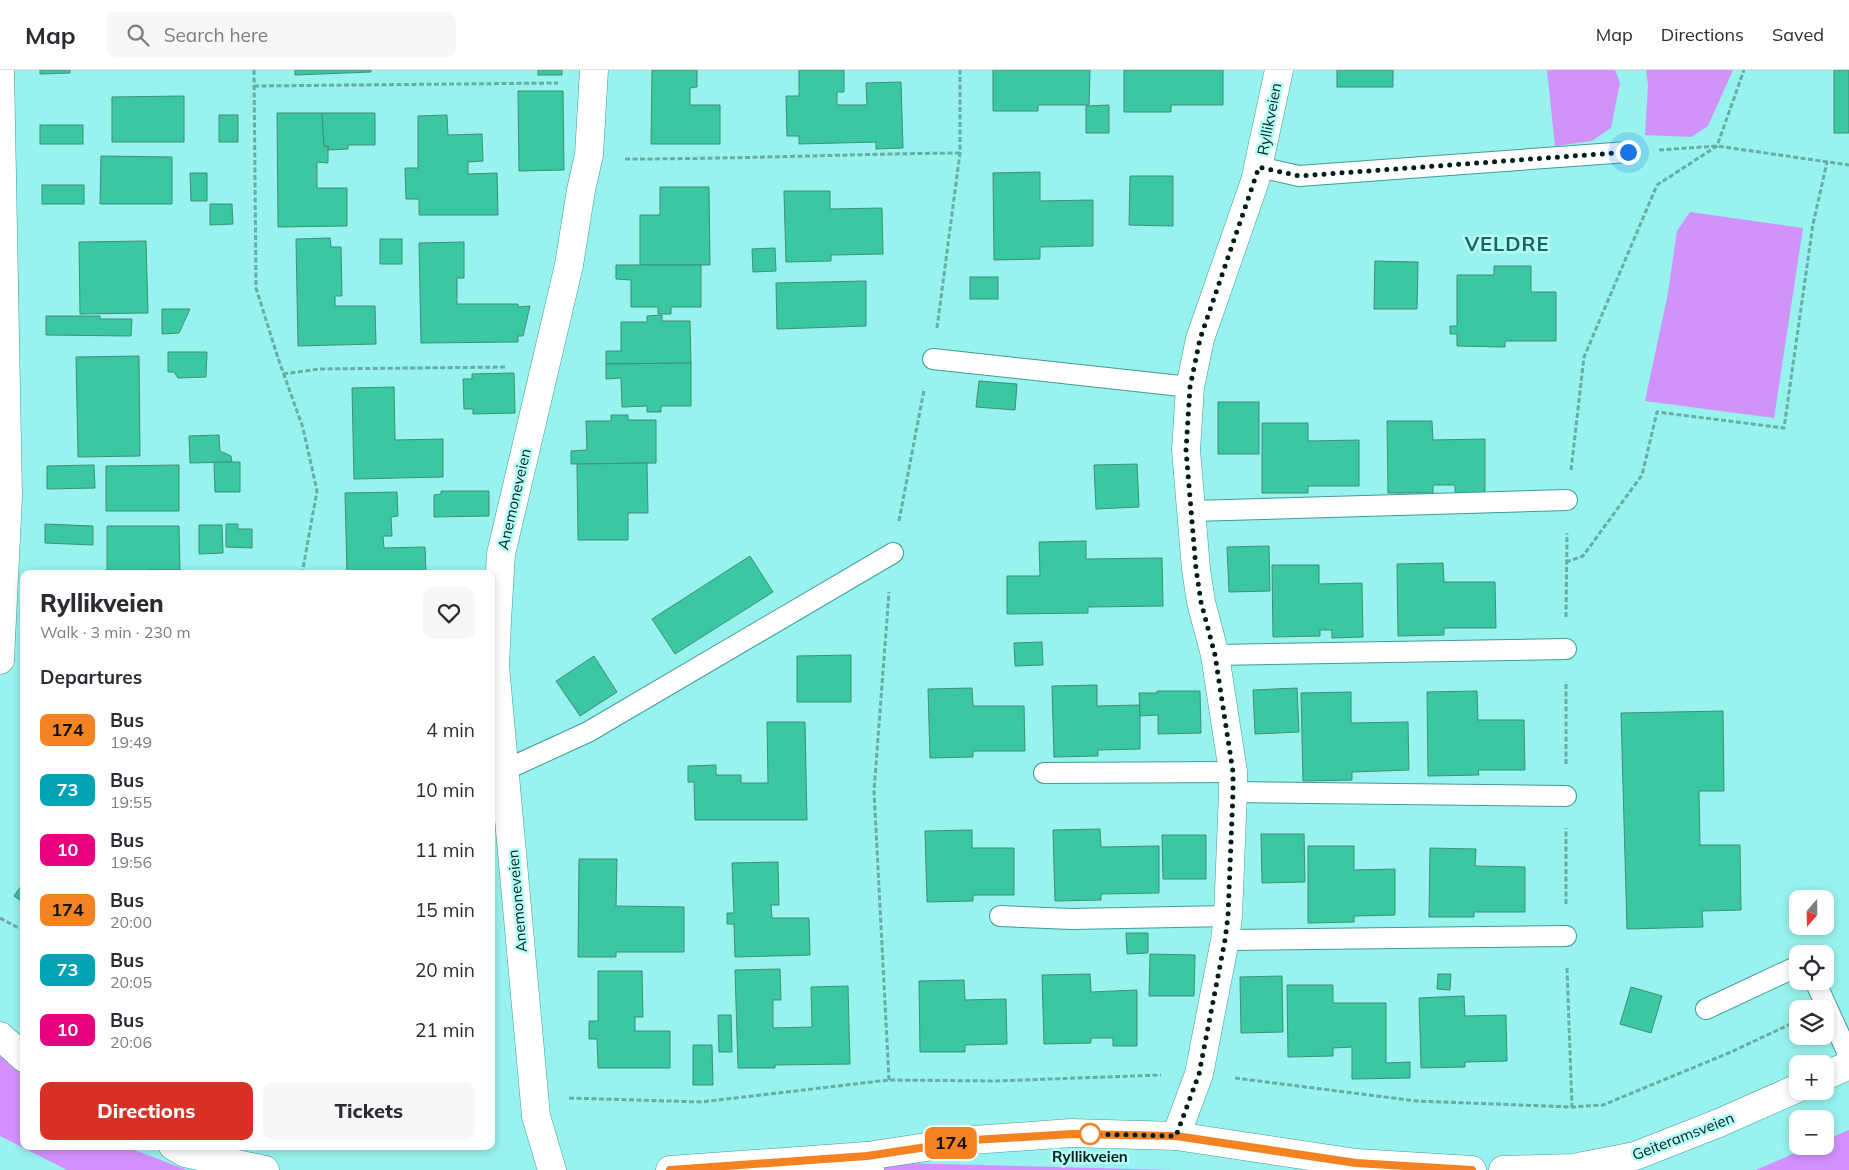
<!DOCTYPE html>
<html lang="en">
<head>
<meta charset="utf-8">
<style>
  body { margin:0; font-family:Mulish,sans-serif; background:#f7f7f7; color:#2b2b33; height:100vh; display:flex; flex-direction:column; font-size:19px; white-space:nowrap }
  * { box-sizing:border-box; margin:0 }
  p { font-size:16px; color:#7c7c81 }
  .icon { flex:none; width:28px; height:28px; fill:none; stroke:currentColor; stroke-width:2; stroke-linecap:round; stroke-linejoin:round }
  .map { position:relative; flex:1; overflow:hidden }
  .side { position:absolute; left:20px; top:500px; width:475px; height:580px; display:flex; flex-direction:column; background:#fff; border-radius:10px; box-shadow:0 2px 8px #0003 }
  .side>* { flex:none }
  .badge { padding:0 10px; border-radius:8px; font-size:18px; line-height:32px }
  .needle { width:32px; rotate:200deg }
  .controls { position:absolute; left:1789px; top:820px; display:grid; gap:10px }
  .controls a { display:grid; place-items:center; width:45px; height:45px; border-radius:10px; background:#fff; box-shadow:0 2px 8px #0003; font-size:25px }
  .you { position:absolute; width:25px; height:25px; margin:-12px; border:4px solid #fff; border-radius:50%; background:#1a73e8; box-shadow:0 0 0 8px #1a73e833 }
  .map>.badge { position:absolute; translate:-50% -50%; box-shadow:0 0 0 2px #fff }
  h2 { padding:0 20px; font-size:19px; line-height:45px }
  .round { display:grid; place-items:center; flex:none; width:52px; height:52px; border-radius:10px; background:#f7f7f7 }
  .summary { display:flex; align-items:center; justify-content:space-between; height:85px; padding:0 20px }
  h1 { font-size:24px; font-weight:800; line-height:38px }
  .primary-button { display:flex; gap:10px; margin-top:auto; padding:10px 20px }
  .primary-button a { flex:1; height:58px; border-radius:10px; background:#d93025; color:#fff; font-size:20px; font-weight:800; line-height:58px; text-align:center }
  .primary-button a+a { background:#f7f7f7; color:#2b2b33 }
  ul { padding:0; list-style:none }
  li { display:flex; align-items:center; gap:15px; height:60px; padding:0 20px }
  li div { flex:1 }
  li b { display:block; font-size:19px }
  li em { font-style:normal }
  li .badge { min-width:55px; font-weight:700; text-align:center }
  header { display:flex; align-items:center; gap:30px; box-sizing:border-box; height:70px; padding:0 25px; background:#fff; border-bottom:1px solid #e1e1e2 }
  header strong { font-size:24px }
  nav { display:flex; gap:28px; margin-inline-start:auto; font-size:18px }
  .search { width:350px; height:45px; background:#f7f7f7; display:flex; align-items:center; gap:12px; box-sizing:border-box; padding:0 18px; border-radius:10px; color:#7c7c81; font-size:19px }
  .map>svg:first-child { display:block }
  .green { fill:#cf93f9 }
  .forest { fill:#d291fe }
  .building { fill:#3bc7a1; stroke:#3f8f76 }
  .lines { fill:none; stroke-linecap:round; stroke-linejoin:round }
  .lane-casing { stroke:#3f9c98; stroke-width:22 }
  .street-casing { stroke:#3f9c98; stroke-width:29 }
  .secondary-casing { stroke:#3f9c98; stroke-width:29 }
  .path { stroke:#66aca8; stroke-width:3; stroke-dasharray:5 2.5; stroke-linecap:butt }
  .lane { stroke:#fff; stroke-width:20 }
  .street { stroke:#fff; stroke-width:28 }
  .secondary { stroke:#fff; stroke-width:28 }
  .line-casing { stroke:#fff; stroke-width:11 }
  .line { stroke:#f58220; stroke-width:8 }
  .walk { stroke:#011d1c; stroke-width:5; stroke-dasharray:0 9 }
  .stop-dot { fill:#fff; stroke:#f58220; stroke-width:2.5 }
  .labels { text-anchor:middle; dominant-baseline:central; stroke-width:5; stroke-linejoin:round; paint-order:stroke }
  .street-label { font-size:15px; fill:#011d1c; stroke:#b6fcf7 }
  .stop-label { font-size:15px; font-weight:bold; fill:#011d1c; stroke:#b6fcf7 }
  .district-label { font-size:20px; font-weight:bold; letter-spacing:1px; fill:#18635f; stroke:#b6fcf7 }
</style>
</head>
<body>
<header>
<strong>Map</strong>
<div class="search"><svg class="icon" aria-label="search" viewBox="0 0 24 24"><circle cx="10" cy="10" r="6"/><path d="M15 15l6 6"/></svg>Search here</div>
<nav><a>Map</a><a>Directions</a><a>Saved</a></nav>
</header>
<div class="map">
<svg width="1849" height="1100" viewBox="0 0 1849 1100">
  <rect width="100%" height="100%" fill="#98f2ed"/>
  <!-- green -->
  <g class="green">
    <polygon points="1547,0 1615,0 1620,13 1611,58 1592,71 1555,76"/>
    <polygon points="1646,0 1733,0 1708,56 1691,67 1645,65 1648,15"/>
    <polygon points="1690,142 1803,158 1774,348 1645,331 1668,223 1677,161"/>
  </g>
  <!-- forest -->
  <g class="forest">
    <polygon points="0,986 24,1003 24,1076 124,1076 187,1100 67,1100 0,1066"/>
    <polygon points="1849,1060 1849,1100 1756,1100 1811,1076 1825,1076 1825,1070"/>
    <polygon points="861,1092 1172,1100 791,1100"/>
  </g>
  <!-- building -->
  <g class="building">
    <polygon points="40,0 70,0 70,3 40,4"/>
    <polygon points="295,0 371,0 371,2 295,5"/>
    <rect x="538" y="0" width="24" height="5"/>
    <polygon points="652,0 697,0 697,17 690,18 690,35 720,35 720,74 651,74"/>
    <polygon points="799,0 844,0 844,22 837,22 837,35 867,35 866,13 901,12 903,78 876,79 876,72 799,74 799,66 787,66 786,26 799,26"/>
    <polygon points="993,0 1090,0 1089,35 1038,35 1038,41 993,41"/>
    <polygon points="1124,0 1223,0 1223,35 1171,35 1171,42 1124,42"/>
    <rect x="1337" y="0" width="56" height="17"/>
    <rect x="1834" y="0" width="15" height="63"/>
    <polygon points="518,21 563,21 564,100 519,101"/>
    <polygon points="184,26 184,72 112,72 112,27"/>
    <polygon points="1109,35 1109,63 1086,63 1086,36"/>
    <polygon points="277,43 322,43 324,76 328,76 328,93 317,92 317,118 347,118 347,156 278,157"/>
    <polygon points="322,43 375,43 375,75 348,75 348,79 328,80 329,76 324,76"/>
    <rect x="219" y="45" width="19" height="27"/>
    <polygon points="447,45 448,65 482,64 483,91 468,92 468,104 497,103 498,145 419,145 419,129 406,129 405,98 418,98 418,46"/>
    <rect x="40" y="55" width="43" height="19"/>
    <polygon points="101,86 172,87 172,134 100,134"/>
    <polygon points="1040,102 1040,131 1093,130 1093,176 1040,177 1040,189 994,190 993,103"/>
    <polygon points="190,103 207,103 207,131 191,131"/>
    <polygon points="1130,106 1173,106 1173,156 1129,155"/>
    <rect x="42" y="115" width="42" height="19"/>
    <polygon points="660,117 709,117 710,195 640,195 640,145 660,145"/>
    <polygon points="784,121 830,121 830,139 882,138 883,184 831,185 831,191 786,192"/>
    <polygon points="210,134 232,134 233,154 210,155"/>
    <polygon points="330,168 331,177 341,177 342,226 335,226 335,236 375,236 376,274 298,276 296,169"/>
    <rect x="380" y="169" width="22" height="25"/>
    <polygon points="146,171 148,243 80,244 79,172"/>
    <polygon points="464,172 464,208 457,208 457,234 518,234 518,237 530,236 523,266 518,266 518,272 421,273 419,173"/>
    <polygon points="775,178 776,201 753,202 752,179"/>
    <polygon points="1375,191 1418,192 1417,239 1374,239"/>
    <polygon points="616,195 701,195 701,237 671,237 671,244 658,244 658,237 631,237 631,210 616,209"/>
    <polygon points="1494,196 1531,196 1531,222 1556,222 1556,271 1505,271 1505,277 1457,276 1457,264 1450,264 1450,256 1457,256 1457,205 1494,205"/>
    <rect x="970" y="207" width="28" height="22"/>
    <polygon points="866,211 866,256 777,259 776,213"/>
    <polygon points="162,239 190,239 179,263 162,264"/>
    <polygon points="662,245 662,251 690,251 691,293 606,294 606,281 621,281 621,252 647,252 647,246"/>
    <polygon points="46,246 100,246 100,249 132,249 131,266 46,265"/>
    <polygon points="168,282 207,282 206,307 178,308 174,302 168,302"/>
    <polygon points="139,286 140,386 78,387 76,287"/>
    <polygon points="691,293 691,336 661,336 661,342 647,342 647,336 622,337 621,308 606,309 606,294"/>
    <polygon points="514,303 515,343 473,344 473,339 464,339 463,309 472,309 472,304"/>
    <polygon points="979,311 1017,314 1015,340 976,337"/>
    <polygon points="394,317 395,370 443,369 443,407 354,409 352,318"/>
    <rect x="1218" y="332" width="41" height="52"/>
    <polygon points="611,345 628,345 628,350 656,350 656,393 571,394 571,381 587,380 586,351 611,351"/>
    <polygon points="1387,351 1432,351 1433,370 1485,369 1485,423 1455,423 1455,415 1433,415 1433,423 1388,423"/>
    <polygon points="1262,353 1308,353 1308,371 1359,370 1359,416 1308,416 1308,423 1262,423"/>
    <polygon points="219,365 220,381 231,386 232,392 190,393 189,366"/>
    <polygon points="214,392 240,392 240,422 215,422"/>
    <polygon points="647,393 648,443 628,443 628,470 578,470 577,394"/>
    <polygon points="1137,394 1139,437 1096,439 1094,395"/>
    <polygon points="94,395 95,418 47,419 47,396"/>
    <polygon points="179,395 179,441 106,441 106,396"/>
    <polygon points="441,421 489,421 489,446 434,447 434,425 441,424"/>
    <polygon points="397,422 398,446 391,447 392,466 383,466 384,478 425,477 426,504 347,504 345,423"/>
    <polygon points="45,454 93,456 93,475 45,473"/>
    <polygon points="226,454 238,454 238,459 252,459 252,478 226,477"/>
    <polygon points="199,455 222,455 223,483 199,484"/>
    <polygon points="107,456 179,456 180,500 149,500 149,504 120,504 120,501 107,500"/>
    <polygon points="1086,471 1086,489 1162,488 1163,536 1088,537 1088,543 1007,544 1007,506 1040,506 1039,472"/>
    <polygon points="1269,476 1270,521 1229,522 1227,477"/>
    <polygon points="750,486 773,522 675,584 652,549"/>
    <polygon points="1443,493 1444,512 1495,512 1496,558 1444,558 1444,565 1398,566 1397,494"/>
    <polygon points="1272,495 1319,495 1319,514 1362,513 1363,567 1332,568 1332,560 1320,560 1320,566 1273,567"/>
    <polygon points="1042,572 1043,595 1015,596 1014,573"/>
    <polygon points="851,585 851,632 797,632 797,586"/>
    <polygon points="594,586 617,622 580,646 556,611"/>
    <polygon points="1097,615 1097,636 1140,635 1140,679 1098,680 1098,686 1054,687 1052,616"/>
    <polygon points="972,618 973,636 1024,636 1025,681 973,681 973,687 930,688 928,619"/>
    <polygon points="1297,618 1299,662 1255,664 1253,620"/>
    <polygon points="1157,621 1200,621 1201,663 1158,664 1158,645 1140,646 1139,623 1157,623"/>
    <polygon points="1477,621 1478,650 1524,650 1525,700 1478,700 1479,705 1428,706 1427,622"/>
    <polygon points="1351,622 1351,653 1408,652 1409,700 1352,702 1352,710 1303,711 1301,623"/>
    <polygon points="1723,641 1724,721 1699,721 1700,775 1740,775 1741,840 1702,841 1703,857 1627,859 1621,643"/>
    <polygon points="767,652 805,652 807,750 695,750 694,712 688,712 688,696 716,695 716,705 741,705 741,713 768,713"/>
    <polygon points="1100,759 1101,777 1159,776 1159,823 1101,824 1101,830 1055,831 1053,760"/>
    <polygon points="972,760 972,778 1014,778 1014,825 973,825 973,831 927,832 925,761"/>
    <polygon points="1261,764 1304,764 1305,812 1262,813"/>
    <polygon points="1162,765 1206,765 1206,809 1163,809"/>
    <polygon points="1308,776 1354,776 1354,800 1395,799 1395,845 1354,846 1354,852 1308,853"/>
    <polygon points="1430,778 1476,779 1475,796 1525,797 1525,842 1474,842 1474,847 1429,847"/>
    <polygon points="579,789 617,789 616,836 684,837 684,882 616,882 616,887 578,887"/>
    <polygon points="778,792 779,835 771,835 772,848 809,848 810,885 735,887 734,854 727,854 727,843 734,843 732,793"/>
    <polygon points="24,812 24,833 14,826"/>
    <polygon points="1126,863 1148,863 1148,883 1127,884"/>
    <polygon points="1150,884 1195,885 1194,926 1149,926"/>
    <polygon points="780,899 781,930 773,930 773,958 812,957 811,917 848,916 850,994 775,995 775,998 738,998 735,900"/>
    <polygon points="598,901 642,901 643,947 635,947 635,961 670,961 670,998 598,998 597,969 589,969 589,951 598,951"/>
    <polygon points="1090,904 1091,922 1137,920 1137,976 1113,976 1113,968 1091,968 1091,973 1044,974 1042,905"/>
    <polygon points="1438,904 1451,904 1450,920 1437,919"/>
    <polygon points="1282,906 1283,962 1241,963 1240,907"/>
    <polygon points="964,910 965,930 1006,929 1007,974 965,975 965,982 920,982 919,911"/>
    <polygon points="1287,915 1333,915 1333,933 1386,933 1386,993 1410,992 1410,1008 1352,1009 1352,977 1333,978 1333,986 1288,987"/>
    <polygon points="1631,917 1662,926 1651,963 1620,954"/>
    <polygon points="1464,926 1465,946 1506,945 1507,991 1465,992 1465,997 1421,998 1419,928"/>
    <polygon points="718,945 731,945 732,982 719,982"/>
    <polygon points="693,975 712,975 713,1015 693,1015"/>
  </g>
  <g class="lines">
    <defs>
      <g id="lane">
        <polyline points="1259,97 1299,106 1628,82"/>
        <polyline points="933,289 1190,317"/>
        <polyline points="1192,441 1567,430"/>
        <polyline points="1215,585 1566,579"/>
        <polyline points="505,700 588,662 893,483"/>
        <polyline points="1044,703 1233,702"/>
        <polyline points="1233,722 1566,726"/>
        <polyline points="1000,846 1071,849 1228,846"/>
        <polyline points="1225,870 1566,866"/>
        <polyline points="1815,911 1849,986"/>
        <polyline points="1706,939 1798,896"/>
      </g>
      <g id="street">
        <polyline points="0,590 8,427 0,0"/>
        <polyline points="0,966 24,988"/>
        <polyline points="1176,1066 1199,1004 1225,870 1228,846 1233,722 1233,702 1215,585 1201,532 1196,499 1186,380 1190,317 1200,269 1255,111 1279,0"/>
        <polyline points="173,1076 185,1083 265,1100"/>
        <polyline points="552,1100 536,1046 495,596 497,551 501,484 569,195 581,120 589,85 594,0"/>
        <polyline points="670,1100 867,1086"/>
      </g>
      <g id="secondary">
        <polyline points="1825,1006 1849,995"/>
        <polyline points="870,1100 867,1086 973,1070 1071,1063 1176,1066 1356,1093 1472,1100"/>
        <polyline points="1503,1100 1573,1098 1635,1086 1719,1053 1798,1018"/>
      </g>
    </defs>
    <!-- lane casing -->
    <use href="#lane" class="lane-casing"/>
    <!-- street casing -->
    <use href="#street" class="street-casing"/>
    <!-- secondary casing -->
    <use href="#secondary" class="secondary-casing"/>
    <!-- path -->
    <g class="path">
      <polyline points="254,0 256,218 278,288 303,358 317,421 302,504"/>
      <polyline points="254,16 558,13"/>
      <polyline points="1659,80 1717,76 1849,95"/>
      <path d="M 625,89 C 737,89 848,84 960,83"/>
      <polyline points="937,258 960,83 960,0"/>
      <polyline points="283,304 319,299 507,297"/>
      <polyline points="1571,400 1584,287 1657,115 1717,76 1744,0"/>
      <polyline points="899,451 924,320"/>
      <polyline points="1566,492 1583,486 1642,405 1657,342 1784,358 1813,154 1827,92"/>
      <polyline points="1566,547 1567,463"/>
      <polyline points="1566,694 1566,611"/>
      <polyline points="1566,834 1566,758"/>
      <polyline points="0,848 24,861"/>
      <polyline points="1567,898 1572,1037"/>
      <polyline points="1235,1008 1416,1031 1572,1037 1603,1035 1731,982 1797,951"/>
      <polyline points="889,1010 874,721 889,522"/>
      <polyline points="569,1028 701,1032 889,1010 995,1011 1161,1005"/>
    </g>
    <!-- lane -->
    <use href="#lane" class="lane"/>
    <!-- street -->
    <use href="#street" class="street"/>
    <!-- secondary -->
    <use href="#secondary" class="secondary"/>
  </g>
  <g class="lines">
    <defs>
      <polyline id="line" points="670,1100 867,1086 973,1070 1072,1064 1176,1066 1356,1093 1472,1100"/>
    </defs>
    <!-- line casing -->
    <use href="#line" class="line-casing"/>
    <!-- line -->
    <use href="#line" class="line"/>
    <!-- walk -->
    <polyline class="walk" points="1090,1064 1176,1066 1199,1004 1225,870 1228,846 1233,722 1233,702 1215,585 1201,532 1196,499 1186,380 1190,317 1200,269 1259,97 1299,106 1628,82"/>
  </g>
  <!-- markers -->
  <circle class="stop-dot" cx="1090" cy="1064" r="10"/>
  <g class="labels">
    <!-- street labels -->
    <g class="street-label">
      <text transform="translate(1269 49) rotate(-79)">Ryllikveien</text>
      <text transform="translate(514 429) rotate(-77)">Anemoneveien</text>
      <text transform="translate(517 831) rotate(-95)">Anemoneveien</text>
      <text transform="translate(1683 1066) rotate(-21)">Geiteramsveien</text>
    </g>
    <!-- stop labels -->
    <g class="stop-label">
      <text x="1090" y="1086">Ryllikveien</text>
    </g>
    <!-- district labels -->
    <g class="district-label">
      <text x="1507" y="173">VELDRE</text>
    </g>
  </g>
</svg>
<div class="controls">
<a><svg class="needle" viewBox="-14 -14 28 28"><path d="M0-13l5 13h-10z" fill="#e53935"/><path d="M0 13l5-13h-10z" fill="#7c7c81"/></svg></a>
<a><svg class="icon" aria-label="locate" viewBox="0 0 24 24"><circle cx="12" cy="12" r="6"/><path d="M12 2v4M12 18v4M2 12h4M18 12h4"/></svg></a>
<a><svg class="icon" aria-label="layers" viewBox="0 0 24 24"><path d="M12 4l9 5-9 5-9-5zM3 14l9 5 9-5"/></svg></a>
<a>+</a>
<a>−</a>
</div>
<div class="you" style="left:1628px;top:82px"></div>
<b class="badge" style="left:951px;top:1073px;background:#f58220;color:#111">174</b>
<section class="side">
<div class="summary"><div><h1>Ryllikveien</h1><p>Walk · 3 min · 230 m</p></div><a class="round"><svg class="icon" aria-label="heart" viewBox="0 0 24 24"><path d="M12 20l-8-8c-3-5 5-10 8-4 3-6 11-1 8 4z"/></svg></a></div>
<h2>Departures</h2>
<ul>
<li><span class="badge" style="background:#f58220;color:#111">174</span><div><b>Bus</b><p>19:49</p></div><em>4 min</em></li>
<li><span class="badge" style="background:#00a3b4;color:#fff">73</span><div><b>Bus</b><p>19:55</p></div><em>10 min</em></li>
<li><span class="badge" style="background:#e6007e;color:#fff">10</span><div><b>Bus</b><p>19:56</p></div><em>11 min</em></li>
<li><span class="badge" style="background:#f58220;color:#111">174</span><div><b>Bus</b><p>20:00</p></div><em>15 min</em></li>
<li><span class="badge" style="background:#00a3b4;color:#fff">73</span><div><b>Bus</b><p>20:05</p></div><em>20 min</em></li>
<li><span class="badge" style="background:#e6007e;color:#fff">10</span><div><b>Bus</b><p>20:06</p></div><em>21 min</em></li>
</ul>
<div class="primary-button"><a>Directions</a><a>Tickets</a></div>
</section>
</div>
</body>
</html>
